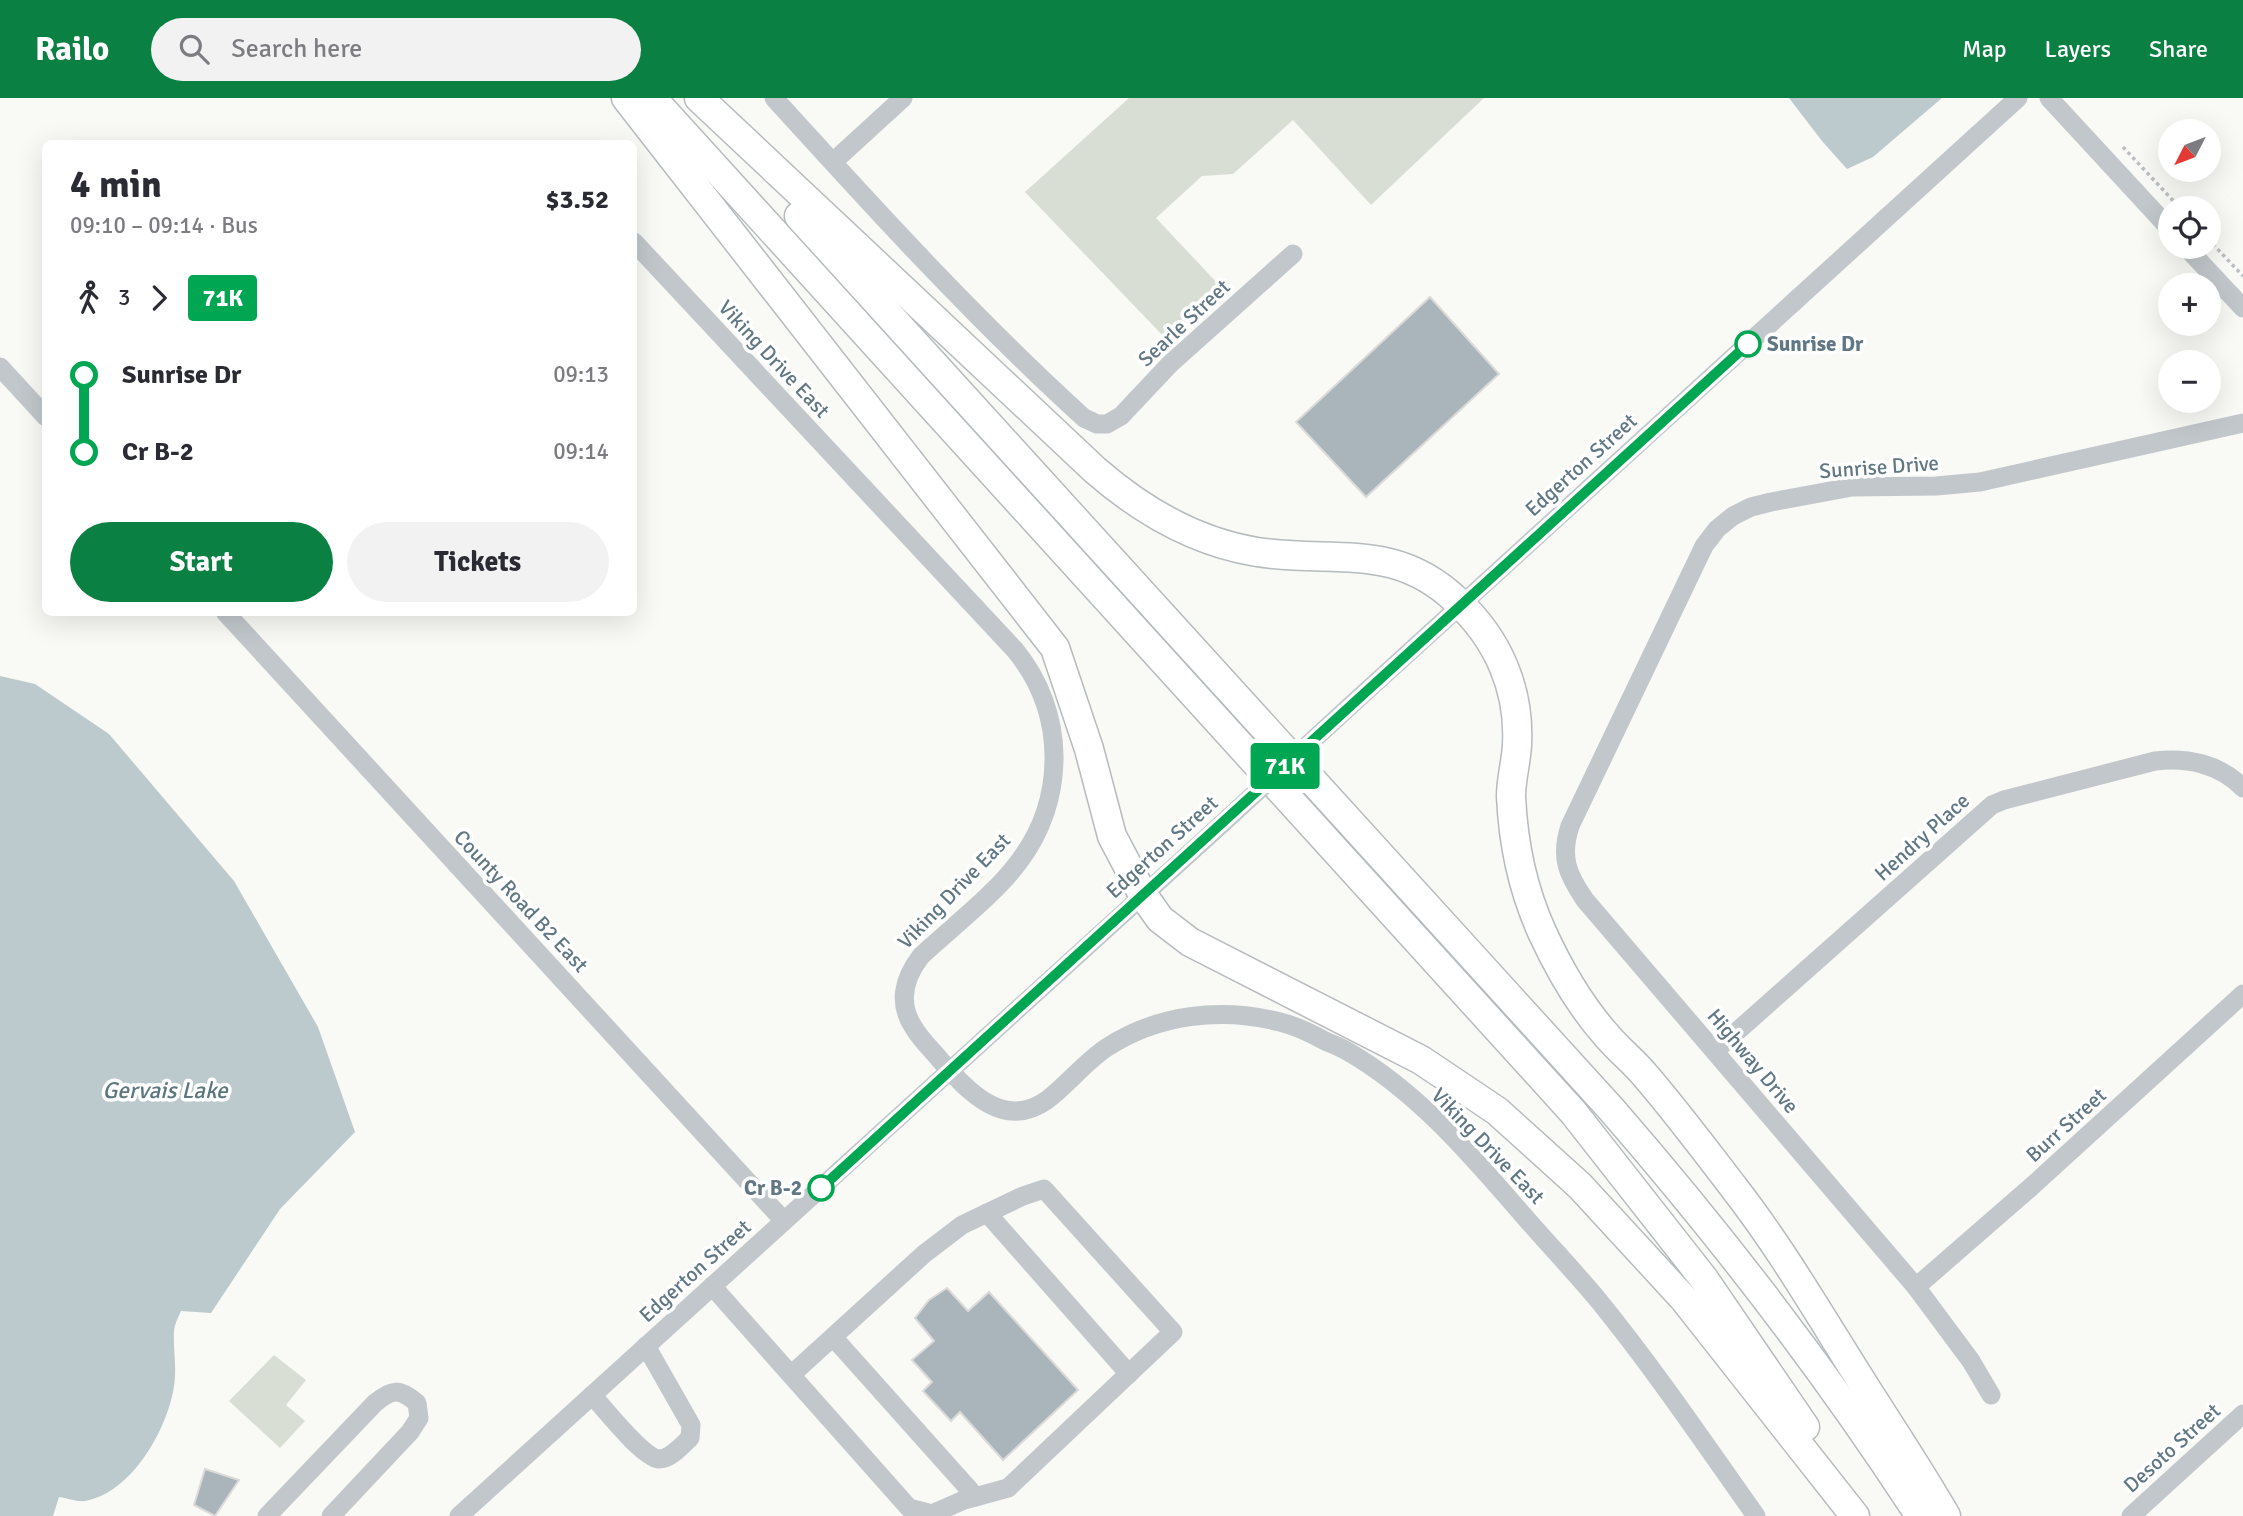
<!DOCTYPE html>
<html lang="en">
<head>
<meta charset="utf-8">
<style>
  body { margin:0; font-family:Signika,sans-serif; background:#f2f2f3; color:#2b2b33; height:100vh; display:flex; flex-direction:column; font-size:26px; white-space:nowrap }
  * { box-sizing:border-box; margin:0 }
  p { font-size:23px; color:#7c7c81 }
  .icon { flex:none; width:38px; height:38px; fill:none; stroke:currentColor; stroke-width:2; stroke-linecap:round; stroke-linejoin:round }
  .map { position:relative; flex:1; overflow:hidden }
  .sheet { position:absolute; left:42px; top:42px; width:595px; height:476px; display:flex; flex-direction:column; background:#fff; border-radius:10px; box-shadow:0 7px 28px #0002 }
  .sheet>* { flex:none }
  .badge { padding:0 14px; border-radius:5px; font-size:24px; line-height:46px }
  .needle { width:46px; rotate:228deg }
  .fabs { position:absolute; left:2158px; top:21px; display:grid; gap:14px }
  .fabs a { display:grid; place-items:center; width:63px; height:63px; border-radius:50%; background:#fff; box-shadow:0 7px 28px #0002; font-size:35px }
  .map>.badge { position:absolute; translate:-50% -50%; box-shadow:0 0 0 4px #fff }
  .legs { display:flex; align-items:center; gap:10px; height:77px; padding:0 28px; font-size:23px }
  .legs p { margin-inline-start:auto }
  .overview { display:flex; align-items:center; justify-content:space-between; height:119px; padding:0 28px }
  h1 { font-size:38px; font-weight:700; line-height:52px }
  .button { display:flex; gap:14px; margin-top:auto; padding:14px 28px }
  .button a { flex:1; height:80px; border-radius:42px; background:#0b8043; color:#fff; font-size:28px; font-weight:700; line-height:80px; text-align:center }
  .button a+a { background:#f2f2f3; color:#2b2b33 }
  ul { padding:0 28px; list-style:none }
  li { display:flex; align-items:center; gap:24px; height:77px; font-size:26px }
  li i { display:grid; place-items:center; width:10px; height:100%; margin:0 9px; background:currentColor }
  li i::after { content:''; width:18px; height:18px; margin:-9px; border:5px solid; border-radius:50%; background:#fff }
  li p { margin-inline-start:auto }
  li:first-child i { background:linear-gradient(#0000 50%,currentColor 0) }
  li:last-child i { background:linear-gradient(currentColor 50%,#0000 0) }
  header { display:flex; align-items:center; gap:42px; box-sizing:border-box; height:98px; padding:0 35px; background:#0b8043; color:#fff }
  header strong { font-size:33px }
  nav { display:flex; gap:38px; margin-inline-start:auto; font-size:24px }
  .search { width:490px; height:63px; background:#f2f2f3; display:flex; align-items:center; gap:18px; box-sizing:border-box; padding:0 24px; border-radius:38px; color:#7c7c81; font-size:26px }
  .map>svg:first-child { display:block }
  .green { fill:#d9ded4 }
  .water { fill:#bcc9cd }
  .building { fill:#aab5bb; stroke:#dbdad8; stroke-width:2 }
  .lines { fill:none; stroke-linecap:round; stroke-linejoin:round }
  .highway-casing { stroke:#b6bbbe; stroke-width:31 }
  .path { stroke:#bbbfc2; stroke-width:3.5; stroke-dasharray:3.5 3.5; stroke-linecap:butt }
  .minor { stroke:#c1c7ca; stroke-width:19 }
  .highway { stroke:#fff; stroke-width:28 }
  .minor-bridge { stroke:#c1c7ca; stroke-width:19 }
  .line-1-casing { stroke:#fff; stroke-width:16 }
  .line-1 { stroke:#00a651; stroke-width:10 }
  .stop-1-dot { fill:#fff; stroke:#00a651; stroke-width:3.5 }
  .labels { text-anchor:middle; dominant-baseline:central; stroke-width:7; stroke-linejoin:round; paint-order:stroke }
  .street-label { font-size:21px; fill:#617784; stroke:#fff }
  .stop-label { font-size:21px; font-weight:bold; fill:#617784; stroke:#fff; text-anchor:start }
  .water-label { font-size:23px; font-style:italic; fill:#5c777e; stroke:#fff }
</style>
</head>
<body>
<header>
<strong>Railo</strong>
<div class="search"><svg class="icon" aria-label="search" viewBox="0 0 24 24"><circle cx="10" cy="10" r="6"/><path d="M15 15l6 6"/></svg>Search here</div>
<nav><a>Map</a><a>Layers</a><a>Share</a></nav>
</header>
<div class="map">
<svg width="2243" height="1418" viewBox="0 0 2243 1418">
  <rect width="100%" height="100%" fill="#f9f9f6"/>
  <!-- green -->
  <g class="green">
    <polygon points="1129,0 1484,0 1371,107 1293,22 1233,76 1202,78 1156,120 1220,188 1167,242 1025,94"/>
    <polygon points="274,1257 306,1282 286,1307 305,1323 280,1350 229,1303"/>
  </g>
  <!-- water -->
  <g class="water">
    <polygon points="1789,0 1942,0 1873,59 1847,71 1822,43"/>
    <path d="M 0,578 L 35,586 L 109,636 L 234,783 L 318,929 L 355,1034 L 280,1111 L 211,1215 L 181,1213 C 178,1220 174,1227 174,1234 C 173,1252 177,1269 174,1288 C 168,1330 132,1395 85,1403 C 77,1404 67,1400 59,1399 L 53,1418 L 0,1418 Z"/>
  </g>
  <!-- building -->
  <g class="building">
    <polygon points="1430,199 1499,276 1366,399 1296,324"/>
    <polygon points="947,1190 968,1213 989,1194 1078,1292 1003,1362 960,1314 951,1323 923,1293 932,1284 912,1262 934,1243 915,1220 929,1202"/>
    <polygon points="205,1371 239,1382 215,1418 194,1407"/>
  </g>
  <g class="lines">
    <defs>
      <g id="highway">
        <polyline points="626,0 1055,550 1089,651 1112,738 1143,797 1160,821 1190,844 1421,962 1497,1013 1580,1088 1684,1201 1855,1418"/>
        <polyline points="652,0 1573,1014 1704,1181 1805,1329"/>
        <path d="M 699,0 L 1095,372 C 1142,413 1195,444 1257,454 C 1334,466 1394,443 1457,503 C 1498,541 1520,591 1517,647 C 1516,665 1511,681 1511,698 C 1513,743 1523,792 1542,834 C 1559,871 1580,908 1608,939 C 1619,952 1633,963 1644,976 C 1676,1013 1705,1052 1735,1091 C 1783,1153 1822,1221 1864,1287 C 1892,1331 1920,1373 1946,1418"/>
        <path d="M 799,118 L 1612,1012 C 1724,1141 1827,1275 1920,1418"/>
      </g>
    </defs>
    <!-- highway casing -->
    <use href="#highway" class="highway-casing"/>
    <!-- path -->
    <g class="path">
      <polyline points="2123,49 2180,110"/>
      <polyline points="2208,141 2243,178"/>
    </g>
    <!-- minor -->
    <g class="minor">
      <path d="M 774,0 C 874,110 974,220 1084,320 L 1097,326 L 1107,326 L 1121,318 L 1170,266 L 1293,156"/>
      <polyline points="2049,0 2170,131"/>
      <polyline points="833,64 903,0"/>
      <path d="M 634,144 L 1015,552 C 1066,614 1067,701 1018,765 C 994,797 951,830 921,858 C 904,880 897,905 914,930 C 921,942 932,952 941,963 C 968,993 1004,1033 1047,1002 C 1068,986 1084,965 1106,950 C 1158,916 1221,909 1280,924 C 1296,928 1311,935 1325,943 C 1332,946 1340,949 1347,953 C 1417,993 1471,1057 1523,1117 C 1548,1146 1575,1174 1599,1203 C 1655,1272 1705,1346 1756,1418"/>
      <polyline points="2186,149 2243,210"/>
      <polyline points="0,269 46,319"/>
      <polyline points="225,514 784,1123"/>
      <polyline points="1350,608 2018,0"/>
      <path d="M 1715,953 L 1992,707 L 2004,702 L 2155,663 C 2187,659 2220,666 2243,690"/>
      <polyline points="987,1115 1129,1276"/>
      <polyline points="712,1188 909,1410 932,1416 964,1402 1008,1390 1173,1234 1044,1091 1023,1098 962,1127 924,1156 791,1277"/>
      <polyline points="1916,1189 2031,1089 2243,896"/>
      <polyline points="833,1239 976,1399"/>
      <path d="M 592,1297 C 605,1311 642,1359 659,1361 C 671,1361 682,1347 690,1340 L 691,1327 L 646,1248"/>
      <path d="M 1991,1297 L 1971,1263 L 1916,1189 L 1585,802 C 1567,776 1560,759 1570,728 L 1704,448 L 1717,431 L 1733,418 L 1751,409 L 1771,404 L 1852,389 L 1936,388 L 1980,384 L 2243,325"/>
      <path d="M 267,1418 L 375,1305 C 392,1291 399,1290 417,1305 L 419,1320 L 410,1334 L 331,1418"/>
      <polyline points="459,1418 1213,734"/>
      <polyline points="2131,1418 2243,1316"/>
    </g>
    <!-- highway -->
    <use href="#highway" class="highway"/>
    <!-- minor-bridge -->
    <polyline class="minor-bridge" points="1213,734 1350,608"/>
  </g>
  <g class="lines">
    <defs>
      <polyline id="line-1" points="821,1090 1748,246"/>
    </defs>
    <!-- line-1 casing -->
    <use href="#line-1" class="line-1-casing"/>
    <!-- line-1 -->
    <use href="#line-1" class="line-1"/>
  </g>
  <!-- markers -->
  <g class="stop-1-dot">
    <circle cx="1748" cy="246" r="12"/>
    <circle cx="821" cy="1090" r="12"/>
  </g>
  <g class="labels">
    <!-- street labels -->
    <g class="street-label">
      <text transform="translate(1184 225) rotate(-43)">Searle Street</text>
      <text transform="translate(774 261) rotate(47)">Viking Drive East</text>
      <text transform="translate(1581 367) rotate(-42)">Edgerton Street</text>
      <text transform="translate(1879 369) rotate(-4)">Sunrise Drive</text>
      <text transform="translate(1922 739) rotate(-42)">Hendry Place</text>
      <text transform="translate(1162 749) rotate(-42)">Edgerton Street</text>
      <text transform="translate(954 793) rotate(-46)">Viking Drive East</text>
      <text transform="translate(521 803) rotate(47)">County Road B2 East</text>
      <text transform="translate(1753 963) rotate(50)">Highway Drive</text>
      <text transform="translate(2066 1027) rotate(-42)">Burr Street</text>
      <text transform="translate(1488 1048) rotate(46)">Viking Drive East</text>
      <text transform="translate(695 1173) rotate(-42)">Edgerton Street</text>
      <text transform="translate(2172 1350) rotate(-42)">Desoto Street</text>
    </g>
    <!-- stop labels -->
    <g class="stop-label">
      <text x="1767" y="246">Sunrise Dr</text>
      <text x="802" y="1090" text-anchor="end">Cr B-2</text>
    </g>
    <!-- water labels -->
    <g class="water-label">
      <text x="165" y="992">Gervais Lake</text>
    </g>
  </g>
</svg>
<div class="fabs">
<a><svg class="needle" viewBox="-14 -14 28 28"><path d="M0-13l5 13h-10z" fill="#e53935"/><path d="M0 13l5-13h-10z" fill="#7c7c81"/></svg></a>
<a><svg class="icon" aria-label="locate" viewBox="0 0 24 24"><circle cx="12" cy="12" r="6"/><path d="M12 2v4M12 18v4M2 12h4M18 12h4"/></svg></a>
<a>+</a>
<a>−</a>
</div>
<b class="badge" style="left:1285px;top:668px;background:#00a651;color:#fff">71K</b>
<section class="sheet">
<div class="overview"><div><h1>4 min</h1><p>09:10 – 09:14 · Bus</p></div><b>$3.52</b></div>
<div class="legs"><svg class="icon" aria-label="walk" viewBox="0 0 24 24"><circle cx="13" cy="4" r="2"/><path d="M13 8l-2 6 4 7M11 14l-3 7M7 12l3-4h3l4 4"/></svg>3<svg class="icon" aria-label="forward" viewBox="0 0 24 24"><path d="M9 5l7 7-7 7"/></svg><b class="badge" style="background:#00a651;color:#fff">71K</b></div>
<ul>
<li><i style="color:#00a651"></i><b>Sunrise Dr</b><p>09:13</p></li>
<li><i style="color:#00a651"></i><b>Cr B-2</b><p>09:14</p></li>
</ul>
<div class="button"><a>Start</a><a>Tickets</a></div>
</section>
</div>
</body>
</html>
